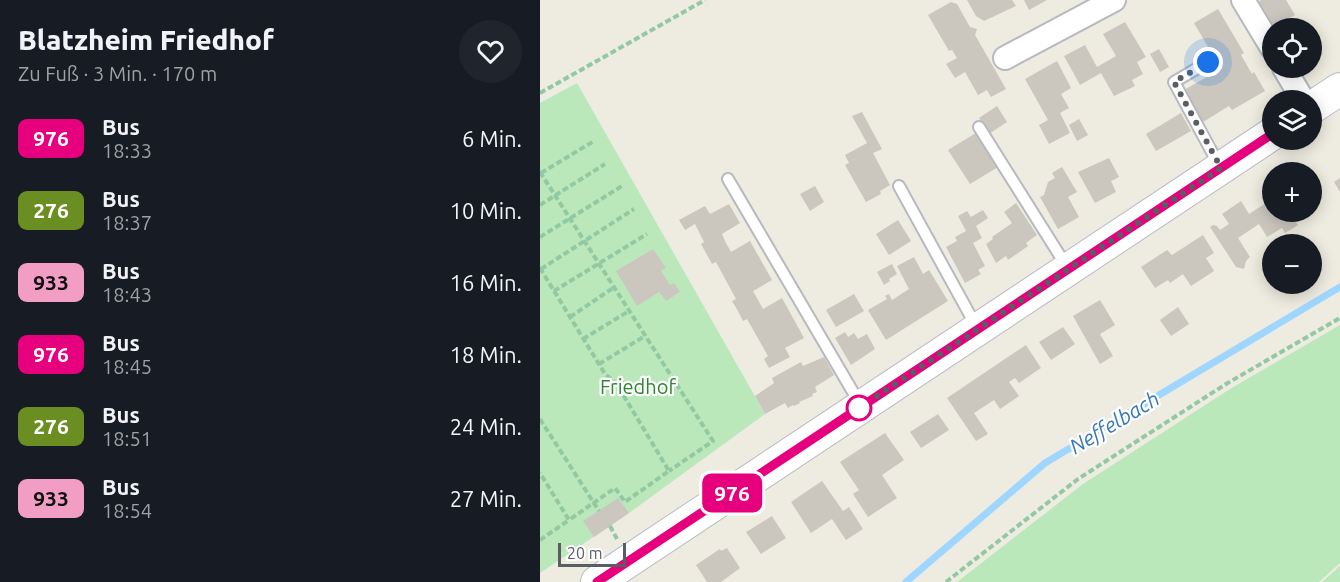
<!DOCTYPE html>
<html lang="de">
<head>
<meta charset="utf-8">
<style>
  body { margin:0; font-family:Ubuntu,sans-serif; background:#20242c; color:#f1f3f6; height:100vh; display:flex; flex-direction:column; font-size:22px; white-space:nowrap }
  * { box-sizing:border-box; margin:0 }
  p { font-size:20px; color:#9ea1a6 }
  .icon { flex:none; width:33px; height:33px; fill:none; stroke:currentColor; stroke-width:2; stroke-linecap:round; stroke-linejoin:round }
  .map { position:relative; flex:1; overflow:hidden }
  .side { display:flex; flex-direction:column; background:#171b24; width:540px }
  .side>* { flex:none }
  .badge { padding:0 12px; border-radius:9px; font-size:21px; line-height:39px }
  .controls { position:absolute; left:722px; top:18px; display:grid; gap:12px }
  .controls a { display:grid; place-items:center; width:60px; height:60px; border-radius:50%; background:#171b24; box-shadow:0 3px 15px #0003; font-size:30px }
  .scale { position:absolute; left:18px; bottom:15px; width:68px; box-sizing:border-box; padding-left:6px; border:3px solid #595e63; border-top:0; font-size:16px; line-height:21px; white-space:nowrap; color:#595e63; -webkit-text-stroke:4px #fff; paint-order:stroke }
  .you { position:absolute; width:30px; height:30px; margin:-15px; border:4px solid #fff; border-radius:50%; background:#1a73e8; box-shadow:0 0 0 9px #1a73e833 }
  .map>.badge { position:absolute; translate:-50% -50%; box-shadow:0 0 0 3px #fff }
  .round { display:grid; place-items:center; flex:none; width:63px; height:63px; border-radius:32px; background:#20242c }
  .headline { display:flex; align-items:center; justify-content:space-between; height:102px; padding:0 18px }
  h1 { font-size:28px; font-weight:800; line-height:45px }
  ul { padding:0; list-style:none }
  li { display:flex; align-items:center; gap:18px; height:72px; padding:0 18px }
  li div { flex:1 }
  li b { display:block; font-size:22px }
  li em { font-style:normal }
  li .badge { min-width:66px; font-weight:700; text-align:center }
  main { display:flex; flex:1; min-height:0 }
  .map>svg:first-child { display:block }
  .green { fill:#bbe8ba }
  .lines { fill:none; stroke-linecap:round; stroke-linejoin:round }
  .stream { stroke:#9fd6ff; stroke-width:7 }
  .building { fill:#cbc7bf }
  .lane-casing { stroke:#b6b9be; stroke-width:14 }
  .street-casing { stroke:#b6b9be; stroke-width:26 }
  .secondary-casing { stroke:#b9bdc4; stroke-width:34 }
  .path { stroke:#93c9a2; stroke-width:4; stroke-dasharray:6 3; stroke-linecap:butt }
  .lane { stroke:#fff; stroke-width:10 }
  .street { stroke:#fff; stroke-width:22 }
  .secondary { stroke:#fff; stroke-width:32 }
  .line-casing { stroke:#fff; stroke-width:14 }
  .line { stroke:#e6007e; stroke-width:9 }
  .walk { stroke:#595e63; stroke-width:6; stroke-dasharray:0 10.8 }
  .stop-dot { fill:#fff; stroke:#e6007e; stroke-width:3 }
  .labels { text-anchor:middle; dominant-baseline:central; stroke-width:4.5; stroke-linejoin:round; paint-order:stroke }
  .park-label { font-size:20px; fill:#2e8631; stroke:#fff }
  .water-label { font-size:21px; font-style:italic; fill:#3577b8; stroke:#fff }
</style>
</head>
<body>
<main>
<section class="side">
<div class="headline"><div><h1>Blatzheim Friedhof</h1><p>Zu Fuß · 3 Min. · 170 m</p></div><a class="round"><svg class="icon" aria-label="heart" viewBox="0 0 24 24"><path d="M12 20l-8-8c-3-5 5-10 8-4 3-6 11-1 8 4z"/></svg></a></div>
<ul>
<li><span class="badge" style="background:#e6007e;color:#fff">976</span><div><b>Bus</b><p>18:33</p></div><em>6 Min.</em></li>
<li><span class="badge" style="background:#6b8e23;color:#fff">276</span><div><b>Bus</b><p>18:37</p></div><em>10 Min.</em></li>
<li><span class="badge" style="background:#f29ec4;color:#111">933</span><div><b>Bus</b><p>18:43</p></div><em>16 Min.</em></li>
<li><span class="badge" style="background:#e6007e;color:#fff">976</span><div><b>Bus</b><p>18:45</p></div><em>18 Min.</em></li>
<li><span class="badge" style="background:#6b8e23;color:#fff">276</span><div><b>Bus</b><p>18:51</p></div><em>24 Min.</em></li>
<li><span class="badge" style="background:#f29ec4;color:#111">933</span><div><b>Bus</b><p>18:54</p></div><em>27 Min.</em></li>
</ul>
</section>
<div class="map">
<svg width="800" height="582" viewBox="0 0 800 582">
  <rect width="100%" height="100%" fill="#eeebe0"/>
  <!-- green -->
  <g class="green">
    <polygon points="37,83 225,414 89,513 0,573 0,103"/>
    <polygon points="800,325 800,563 779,582 417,582 543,484 690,389"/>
    <polygon points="800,566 800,582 782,582"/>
  </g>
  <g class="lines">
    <!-- stream -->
    <polyline class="stream" points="366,582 505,463 800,287"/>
  </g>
  <!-- building -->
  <g class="building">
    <polygon points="427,0 472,0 476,6 444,21 436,16"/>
    <polygon points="484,0 507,0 489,10"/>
    <polygon points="721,0 746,0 755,15 732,28 718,2"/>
    <polygon points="411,2 417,4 430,27 437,29 435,35 466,89 451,97 447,90 438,95 425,72 415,78 406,64 417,58 412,50 409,51 388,15"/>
    <polygon points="678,9 704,53 701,55 712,74 714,72 725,91 692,110 689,106 663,122 644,90 681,69 654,23"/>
    <polygon points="585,22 606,57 597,62 603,74 592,80 595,86 574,96 561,73 540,85 524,56 545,45 557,67 576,56 563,34"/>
    <polygon points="619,49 629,67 620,72 610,54"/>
    <polygon points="517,61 531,88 521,94 529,108 520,113 530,133 509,144 499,125 508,120 485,79"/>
    <polygon points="457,106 467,122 449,134 439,118"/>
    <polygon points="322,112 342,149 333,153 350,185 340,191 341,194 326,202 305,165 309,163 305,155 327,143 312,116"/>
    <polygon points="641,113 651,131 616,151 606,134"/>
    <polygon points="539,119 548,135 537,141 529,125"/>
    <polygon points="436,133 458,167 430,184 408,150"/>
    <polygon points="569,158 579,177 571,181 576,192 555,203 538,172"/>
    <polygon points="756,166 760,172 745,172"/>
    <polygon points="522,167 537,192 528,197 539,217 518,229 500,197 504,195 508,182 515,178 512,173"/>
    <polygon points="800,178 800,192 794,182"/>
    <polygon points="275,186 284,202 270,211 260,194"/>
    <polygon points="732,199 732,212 749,212 758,225 745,233 742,228 727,237 719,224 698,238 710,257 706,261 704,269 696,267 670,227 673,225 677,226 680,230 689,224 682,214 701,201 709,214"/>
    <polygon points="476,203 497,235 486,243 488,246 468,260 466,256 456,263 446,244 453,239 452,237 472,223 464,212"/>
    <polygon points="189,204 200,223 182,234 186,243 191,252 210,241 232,280 213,291 223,309 242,298 264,338 245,348 250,357 229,368 224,359 228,356 207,319 203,321 198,311 192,301 196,299 176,262 172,264 161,244 164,242 155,224 145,230 139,220 165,206 170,214"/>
    <polygon points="443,210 448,218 436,226 442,238 433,243 445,266 438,270 441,274 425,283 406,247 417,241 415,237 426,231 418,216 427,211 431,217"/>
    <polygon points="358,220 371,241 349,255 336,234"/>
    <polygon points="663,235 674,253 666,258 674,271 651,286 643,274 630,283 628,280 615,288 601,267 627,250 632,255"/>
    <polygon points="113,249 126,268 121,271 130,285 134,283 140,292 126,301 119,292 97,306 76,271"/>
    <polygon points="374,257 383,274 389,270 408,301 346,340 328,310 347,299 345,296 349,294 352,300 369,289 357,266"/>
    <polygon points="352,264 357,274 349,279 350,281 344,285 337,272"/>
    <polygon points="314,294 324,311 296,327 286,310"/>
    <polygon points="560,300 575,325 560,334 573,356 560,364 533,316"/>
    <polygon points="638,307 649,324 631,336 620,320"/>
    <polygon points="523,327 535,344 511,360 499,342"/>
    <polygon points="305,332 308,337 314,333 318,339 327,334 335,349 311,365 295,338"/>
    <polygon points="486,345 501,368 479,383 475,378 469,382 479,396 460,409 454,400 434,413 448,434 436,441 407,398"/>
    <polygon points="284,357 294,375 275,387 277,392 272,394 273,396 259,402 260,403 254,406 253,405 248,408 245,403 225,414 215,396 234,383 232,378 261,362 263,366"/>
    <polygon points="398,414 409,430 381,448 370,432"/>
    <polygon points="345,433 364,460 342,475 357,498 328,517 313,494 319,490 300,462"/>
    <polygon points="282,481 303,511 309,507 323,529 306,540 292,519 271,533 251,502"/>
    <polygon points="78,498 89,513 54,537 43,521"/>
    <polygon points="232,516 246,538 221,554 206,532"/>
    <polygon points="187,548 200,568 181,582 167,582 156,565 180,549 181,551"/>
  </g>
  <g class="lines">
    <defs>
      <g id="lane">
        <polyline points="668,62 634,82 679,165"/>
        <polyline points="439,127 527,267"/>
        <polyline points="188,179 320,404"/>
        <polyline points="359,186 436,326"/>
      </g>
      <g id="street">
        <polyline points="703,0 732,48"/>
        <polyline points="465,58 574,0"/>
        <polyline points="744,68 763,100"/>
      </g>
      <g id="secondary">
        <polyline points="771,108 800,89"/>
        <polyline points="57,582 732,134"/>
      </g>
    </defs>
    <!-- lane casing -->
    <use href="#lane" class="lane-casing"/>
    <!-- street casing -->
    <use href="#street" class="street-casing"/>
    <!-- secondary casing -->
    <use href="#secondary" class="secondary-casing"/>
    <!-- path -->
    <g class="path">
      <polyline points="0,93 165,0"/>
      <polyline points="0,172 173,441 129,471"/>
      <polyline points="1,173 54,141"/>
      <polyline points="0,205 65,164"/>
      <polyline points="0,237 82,186"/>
      <polyline points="0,268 65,374 76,383 129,471 85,502 75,488 29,520 0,473"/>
      <polyline points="1,269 94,209"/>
      <polyline points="14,291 107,234"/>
      <polyline points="30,317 73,288"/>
      <polyline points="43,339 89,311"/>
      <polyline points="59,364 105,336"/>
      <polyline points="0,419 59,511"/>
      <polyline points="70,526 77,539"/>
      <polyline points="0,540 29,520"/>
      <polyline points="406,582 538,479 686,384 800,318"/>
    </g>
    <!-- lane -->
    <use href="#lane" class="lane"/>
    <!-- street -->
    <use href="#street" class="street"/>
    <!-- secondary -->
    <use href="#secondary" class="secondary"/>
  </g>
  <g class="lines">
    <defs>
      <polyline id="line" points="57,582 732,134"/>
    </defs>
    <!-- line casing -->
    <use href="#line" class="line-casing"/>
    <!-- line -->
    <use href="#line" class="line"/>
    <!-- walk -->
    <polyline class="walk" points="319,408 681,168 634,82 668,62"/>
  </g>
  <!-- markers -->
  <circle class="stop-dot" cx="319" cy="408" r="12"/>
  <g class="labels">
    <!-- park labels -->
    <g class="park-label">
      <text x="98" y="386">Friedhof</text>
    </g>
    <!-- water labels -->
    <g class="water-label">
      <text transform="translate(574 422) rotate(-31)">Neffelbach</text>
    </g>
  </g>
</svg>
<div class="controls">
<a><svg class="icon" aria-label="locate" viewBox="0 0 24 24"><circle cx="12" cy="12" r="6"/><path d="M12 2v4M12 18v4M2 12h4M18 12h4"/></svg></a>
<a><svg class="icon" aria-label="layers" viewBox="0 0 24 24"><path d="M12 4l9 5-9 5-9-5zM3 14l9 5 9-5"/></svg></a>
<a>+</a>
<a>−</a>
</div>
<div class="scale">20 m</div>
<div class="you" style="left:668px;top:62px"></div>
<b class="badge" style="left:192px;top:493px;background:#e6007e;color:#fff">976</b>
</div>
</main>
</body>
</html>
